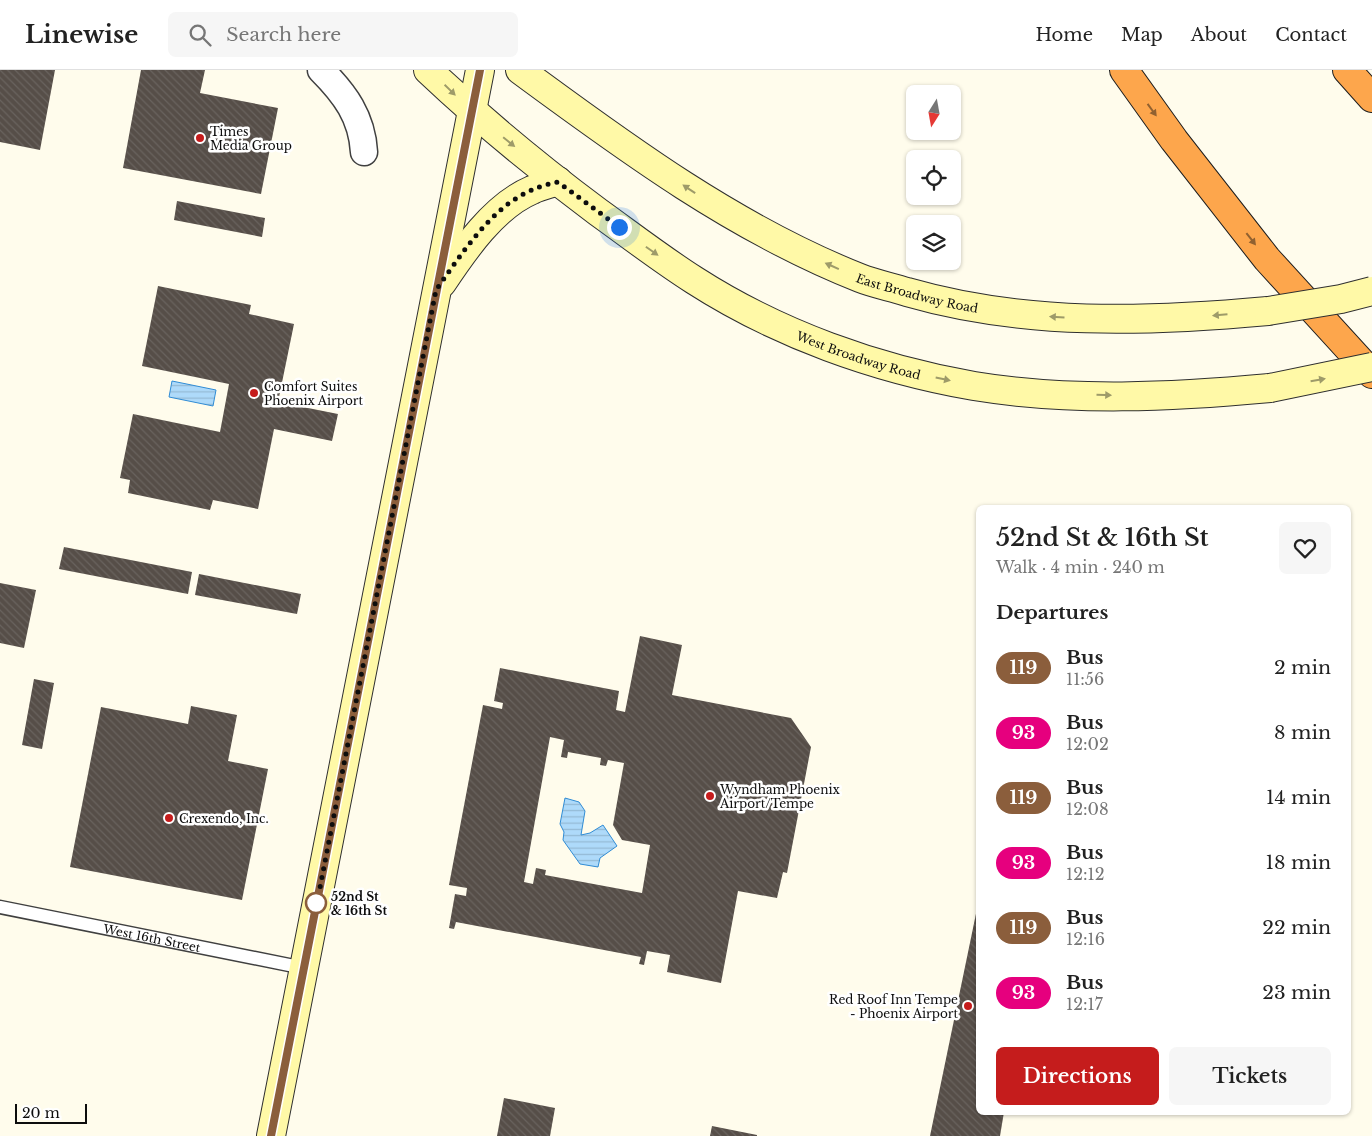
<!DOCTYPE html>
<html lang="en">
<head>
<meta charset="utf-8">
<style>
  body { margin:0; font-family:"Libre Baskerville",serif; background:#f6f6f6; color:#222; height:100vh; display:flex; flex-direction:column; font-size:19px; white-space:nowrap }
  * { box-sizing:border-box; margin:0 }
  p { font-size:16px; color:#767676 }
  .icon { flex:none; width:28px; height:28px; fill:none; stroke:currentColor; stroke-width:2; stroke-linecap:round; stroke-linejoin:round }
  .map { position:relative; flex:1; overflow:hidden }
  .panel { position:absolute; left:976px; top:435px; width:375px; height:610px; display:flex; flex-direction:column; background:#fff; border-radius:8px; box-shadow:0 1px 4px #0004 }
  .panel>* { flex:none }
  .badge { padding:0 10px; border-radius:16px; font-size:18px; line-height:32px }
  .needle { width:32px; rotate:191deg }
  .tools { position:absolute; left:906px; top:15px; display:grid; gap:10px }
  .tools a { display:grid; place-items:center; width:55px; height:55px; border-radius:8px; background:#fff; box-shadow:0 1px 4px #0004; font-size:25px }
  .scale { position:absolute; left:15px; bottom:12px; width:72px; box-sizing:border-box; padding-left:5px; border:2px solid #0d0d0d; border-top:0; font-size:14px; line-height:18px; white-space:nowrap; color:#0d0d0d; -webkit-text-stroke:4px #fff; paint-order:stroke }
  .you { position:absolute; width:25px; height:25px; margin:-12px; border:4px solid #fff; border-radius:50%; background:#1a73e8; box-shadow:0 0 0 8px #1a73e833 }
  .map>.badge { position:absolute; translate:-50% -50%; box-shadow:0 0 0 2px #fff }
  h2 { padding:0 20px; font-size:19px; line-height:45px }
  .round { display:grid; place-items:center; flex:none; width:52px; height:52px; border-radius:8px; background:#f6f6f6 }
  .summary { display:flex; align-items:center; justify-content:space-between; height:85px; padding:0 20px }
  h1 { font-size:24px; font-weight:600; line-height:38px }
  .button { display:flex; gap:10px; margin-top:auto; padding:10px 20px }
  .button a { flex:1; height:58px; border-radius:8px; background:#c51c1c; color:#fff; font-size:20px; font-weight:600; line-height:58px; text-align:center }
  .button a+a { background:#f6f6f6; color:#222 }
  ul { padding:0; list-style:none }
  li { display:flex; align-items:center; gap:15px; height:65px; padding:0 20px }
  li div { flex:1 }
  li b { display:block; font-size:19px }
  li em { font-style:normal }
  li .badge { min-width:55px; font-weight:700; text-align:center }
  header { display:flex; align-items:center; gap:30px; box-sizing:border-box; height:70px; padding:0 25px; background:#fff; border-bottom:1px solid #e0e0e0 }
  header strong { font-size:24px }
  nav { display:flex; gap:28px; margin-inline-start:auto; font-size:18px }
  .search { width:350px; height:45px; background:#f6f6f6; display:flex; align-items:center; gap:12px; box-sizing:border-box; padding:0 18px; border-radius:8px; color:#767676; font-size:19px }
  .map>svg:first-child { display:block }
  .water { fill:url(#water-rules); stroke:#308cd5 }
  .building { fill:url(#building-back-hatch); fill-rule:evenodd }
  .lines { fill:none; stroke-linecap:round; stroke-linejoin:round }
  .service-casing { stroke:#404040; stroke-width:15 }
  .minor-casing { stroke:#404040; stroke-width:29 }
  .secondary-casing { stroke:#2f2f2f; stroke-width:30 }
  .motorway-casing { stroke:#1e1e1e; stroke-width:30 }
  .service { stroke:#fff; stroke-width:12 }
  .minor { stroke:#fff; stroke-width:26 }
  .secondary { stroke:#fff9a7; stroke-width:28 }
  .motorway { stroke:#fda64c; stroke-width:28 }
  .secondary-bridge-casing { stroke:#2f2f2f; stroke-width:30; stroke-linecap:butt }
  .secondary-bridge { stroke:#fff9a7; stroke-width:28 }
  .oneway { fill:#9e9b69 }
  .oneway2 { fill:#916130 }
  .line-casing { stroke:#fff; stroke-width:11 }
  .line { stroke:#8b5e3c; stroke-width:8 }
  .walk { stroke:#0d0d0d; stroke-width:5; stroke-dasharray:0 9 }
  .poi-dot { fill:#c51c1c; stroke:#fff; stroke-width:2 }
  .stop-dot { fill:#fff; stroke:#8b5e3c; stroke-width:2.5 }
  .labels { text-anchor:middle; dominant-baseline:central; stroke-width:5; stroke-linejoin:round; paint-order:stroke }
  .poi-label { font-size:12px; fill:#0d0d0d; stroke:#fff; text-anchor:start }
  .street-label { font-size:12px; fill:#0d0d0d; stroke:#fff }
  .stop-label { font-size:12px; font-weight:bold; fill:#0d0d0d; stroke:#fff; text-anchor:start }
</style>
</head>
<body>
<header>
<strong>Linewise</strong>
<div class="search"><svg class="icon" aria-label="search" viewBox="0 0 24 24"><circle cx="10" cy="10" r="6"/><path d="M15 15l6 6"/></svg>Search here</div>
<nav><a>Home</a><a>Map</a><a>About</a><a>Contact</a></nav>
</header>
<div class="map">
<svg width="1372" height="1066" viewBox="0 0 1372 1066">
  <defs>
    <pattern id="water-rules" width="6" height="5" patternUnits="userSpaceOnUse" patternTransform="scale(1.25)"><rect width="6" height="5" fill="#aedafa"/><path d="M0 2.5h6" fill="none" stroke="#94bad5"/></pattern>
    <pattern id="building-back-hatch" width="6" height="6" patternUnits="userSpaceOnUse" patternTransform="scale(1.25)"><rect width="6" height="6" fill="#564e48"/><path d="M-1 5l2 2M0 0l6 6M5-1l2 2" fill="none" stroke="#69635e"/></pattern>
  </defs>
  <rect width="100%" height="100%" fill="#fffcec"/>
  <!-- water -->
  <g class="water">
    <polygon points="172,311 216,320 213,336 169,327"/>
    <polygon points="565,728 579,732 585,741 581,765 590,763 603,755 617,776 600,788 598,797 580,794 563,770 564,762 560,754"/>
  </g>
  <!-- building -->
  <g class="building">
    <polygon points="0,0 55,0 40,80 0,72"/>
    <polygon points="141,0 205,0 200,23 278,38 261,124 123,98"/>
    <polygon points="177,131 265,148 262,167 174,150"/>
    <polygon points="158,216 251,235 249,244 294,254 278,332 338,344 332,371 274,359 258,439 213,430 210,440 128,423 130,410 120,408 133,344 220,362 229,314 142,296"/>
    <polygon points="64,477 192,502 188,524 59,499"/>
    <polygon points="199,504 301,524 297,544 195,525"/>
    <polygon points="0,513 36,520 24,578 0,573"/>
    <path d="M 640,566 L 682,575 L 672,625 L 791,648 L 811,677 L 787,803 L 783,802 L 777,828 L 738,821 L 721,913 L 667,902 L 670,885 L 647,881 L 644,895 L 639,894 L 641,887 L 456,852 L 454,859 L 449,858 L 455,824 L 466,826 L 467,818 L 449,815 L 483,635 L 502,639 L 503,633 L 494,631 L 500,598 L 619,621 L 616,640 L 625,642 ZM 550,667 L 564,670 L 561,687 L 567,688 L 568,682 L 601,688 L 600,695 L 606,696 L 608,690 L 624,693 L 613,755 L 622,770 L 650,775 L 642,823 L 545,805 L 546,800 L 536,798 L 533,814 L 524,812 Z"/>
    <polygon points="34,609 54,613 42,679 22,675"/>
    <polygon points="191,636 237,645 228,691 268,699 242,830 70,797 101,637 188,654"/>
    <polygon points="978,834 979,1042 1004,1042 1000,1066 930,1066"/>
    <polygon points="504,1028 555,1038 550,1066 497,1066"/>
    <polygon points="712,1056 757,1065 757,1066 710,1066"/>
  </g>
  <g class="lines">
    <defs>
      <g id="service">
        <path id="s1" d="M 0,837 L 304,898"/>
      </g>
      <path id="minor" d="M 321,0 C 345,24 362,47 364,82"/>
      <g id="secondary">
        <path id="s2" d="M 428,0 C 482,51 539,98 598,142 C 630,165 661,189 694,210 C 778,264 876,299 974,316 C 1071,332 1173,327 1270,318"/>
        <path id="s3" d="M 520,0 C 627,79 736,159 860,208 C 875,214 892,217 907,222 C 1025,256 1147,252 1268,241"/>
        <path d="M 442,213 C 464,180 494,136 532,120 C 540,116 550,114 558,111"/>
        <polyline points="271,1066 480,0"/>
      </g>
      <g id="motorway">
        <polyline points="1124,0 1174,70 1267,189 1372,304"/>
        <polyline points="1347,0 1372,28"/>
      </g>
    </defs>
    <!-- service casing -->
    <use href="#service" class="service-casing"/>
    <!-- minor casing -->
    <use href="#minor" class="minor-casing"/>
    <!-- secondary casing -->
    <use href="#secondary" class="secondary-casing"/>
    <!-- motorway casing -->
    <use href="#motorway" class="motorway-casing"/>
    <!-- service -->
    <use href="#service" class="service"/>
    <!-- minor -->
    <use href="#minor" class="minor"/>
    <!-- secondary -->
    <use href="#secondary" class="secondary"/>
    <!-- motorway -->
    <use href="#motorway" class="motorway"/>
    <defs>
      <g id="secondary-bridge">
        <polyline points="1268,241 1341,229 1372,221"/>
        <polyline points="1270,318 1372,297"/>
      </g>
    </defs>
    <!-- secondary-bridge casing -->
    <use href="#secondary-bridge" class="secondary-bridge-casing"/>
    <!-- secondary-bridge -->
    <use href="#secondary-bridge" class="secondary-bridge"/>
  </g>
  <!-- one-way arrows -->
  <defs><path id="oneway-solid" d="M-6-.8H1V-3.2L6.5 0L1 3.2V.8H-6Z" transform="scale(1.25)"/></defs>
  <g class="oneway">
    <use href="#oneway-solid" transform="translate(450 20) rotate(44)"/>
    <use href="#oneway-solid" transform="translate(509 72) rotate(39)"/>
    <use href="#oneway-solid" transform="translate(689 119) rotate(-146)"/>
    <use href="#oneway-solid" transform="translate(652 181) rotate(35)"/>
    <use href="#oneway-solid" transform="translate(832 196) rotate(-156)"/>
    <use href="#oneway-solid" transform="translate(1220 245) rotate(175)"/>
    <use href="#oneway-solid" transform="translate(1057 247) rotate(-177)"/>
    <use href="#oneway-solid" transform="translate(943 309) rotate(12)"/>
    <use href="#oneway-solid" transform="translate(1318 310) rotate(-10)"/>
    <use href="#oneway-solid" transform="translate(1104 325) rotate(2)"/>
  </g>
  <g class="oneway2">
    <use href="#oneway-solid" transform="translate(1152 40) rotate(54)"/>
    <use href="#oneway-solid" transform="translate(1251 169) rotate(52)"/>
  </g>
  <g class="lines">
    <defs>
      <polyline id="line" points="271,1066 480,0"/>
    </defs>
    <!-- line casing -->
    <use href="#line" class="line-casing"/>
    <!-- line -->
    <use href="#line" class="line"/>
    <!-- walk -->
    <path class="walk" d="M 316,833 L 316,838 L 436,220 C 461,185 491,137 532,120 C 540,116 549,114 558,112 L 619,157"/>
  </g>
  <!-- markers -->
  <g class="poi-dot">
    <circle cx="200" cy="68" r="5"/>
    <circle cx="254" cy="323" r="5"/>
    <circle cx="710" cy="726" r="5"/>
    <circle cx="169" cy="748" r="5"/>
    <circle cx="968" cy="936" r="5"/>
  </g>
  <circle class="stop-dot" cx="316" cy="833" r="10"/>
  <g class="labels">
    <!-- poi labels -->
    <g class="poi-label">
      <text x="210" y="61">Times<tspan x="210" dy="14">Media Group</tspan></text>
      <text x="264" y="316">Comfort Suites<tspan x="264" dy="14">Phoenix Airport</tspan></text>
      <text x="720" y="719">Wyndham Phoenix<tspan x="720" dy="14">Airport/Tempe</tspan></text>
      <text x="179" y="748">Crexendo, Inc.</text>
      <text x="958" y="929" text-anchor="end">Red Roof Inn Tempe<tspan x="958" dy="14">- Phoenix Airport</tspan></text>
    </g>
    <!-- street labels -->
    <g class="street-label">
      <text stroke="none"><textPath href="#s3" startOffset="459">East Broadway Road</textPath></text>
      <text stroke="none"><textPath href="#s2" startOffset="521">West Broadway Road</textPath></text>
      <text stroke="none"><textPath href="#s1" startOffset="155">West 16th Street</textPath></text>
    </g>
    <!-- stop labels -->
    <g class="stop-label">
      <text x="331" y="826">52nd St<tspan x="331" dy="14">&amp; 16th St</tspan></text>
    </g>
  </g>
</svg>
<div class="tools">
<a><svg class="needle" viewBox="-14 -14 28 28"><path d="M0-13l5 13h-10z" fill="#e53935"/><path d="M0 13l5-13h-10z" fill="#767676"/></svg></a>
<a><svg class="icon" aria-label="locate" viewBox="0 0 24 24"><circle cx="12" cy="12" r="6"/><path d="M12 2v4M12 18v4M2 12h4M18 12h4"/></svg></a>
<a><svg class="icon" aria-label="layers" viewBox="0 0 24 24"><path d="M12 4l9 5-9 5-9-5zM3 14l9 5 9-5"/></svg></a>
</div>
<div class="scale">20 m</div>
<div class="you" style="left:619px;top:157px"></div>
<section class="panel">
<div class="summary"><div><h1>52nd St &amp; 16th St</h1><p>Walk · 4 min · 240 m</p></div><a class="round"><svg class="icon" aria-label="heart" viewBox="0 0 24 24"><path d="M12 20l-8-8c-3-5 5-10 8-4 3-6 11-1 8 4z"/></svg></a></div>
<h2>Departures</h2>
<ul>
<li><span class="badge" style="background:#8b5e3c;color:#fff">119</span><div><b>Bus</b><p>11:56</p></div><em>2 min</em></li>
<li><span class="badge" style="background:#e6007e;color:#fff">93</span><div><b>Bus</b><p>12:02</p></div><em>8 min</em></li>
<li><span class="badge" style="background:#8b5e3c;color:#fff">119</span><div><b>Bus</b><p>12:08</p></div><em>14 min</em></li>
<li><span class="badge" style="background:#e6007e;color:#fff">93</span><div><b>Bus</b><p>12:12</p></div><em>18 min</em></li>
<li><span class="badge" style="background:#8b5e3c;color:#fff">119</span><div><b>Bus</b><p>12:16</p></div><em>22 min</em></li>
<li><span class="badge" style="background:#e6007e;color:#fff">93</span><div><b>Bus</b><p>12:17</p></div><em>23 min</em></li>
</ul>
<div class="button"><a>Directions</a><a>Tickets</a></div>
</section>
</div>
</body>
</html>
